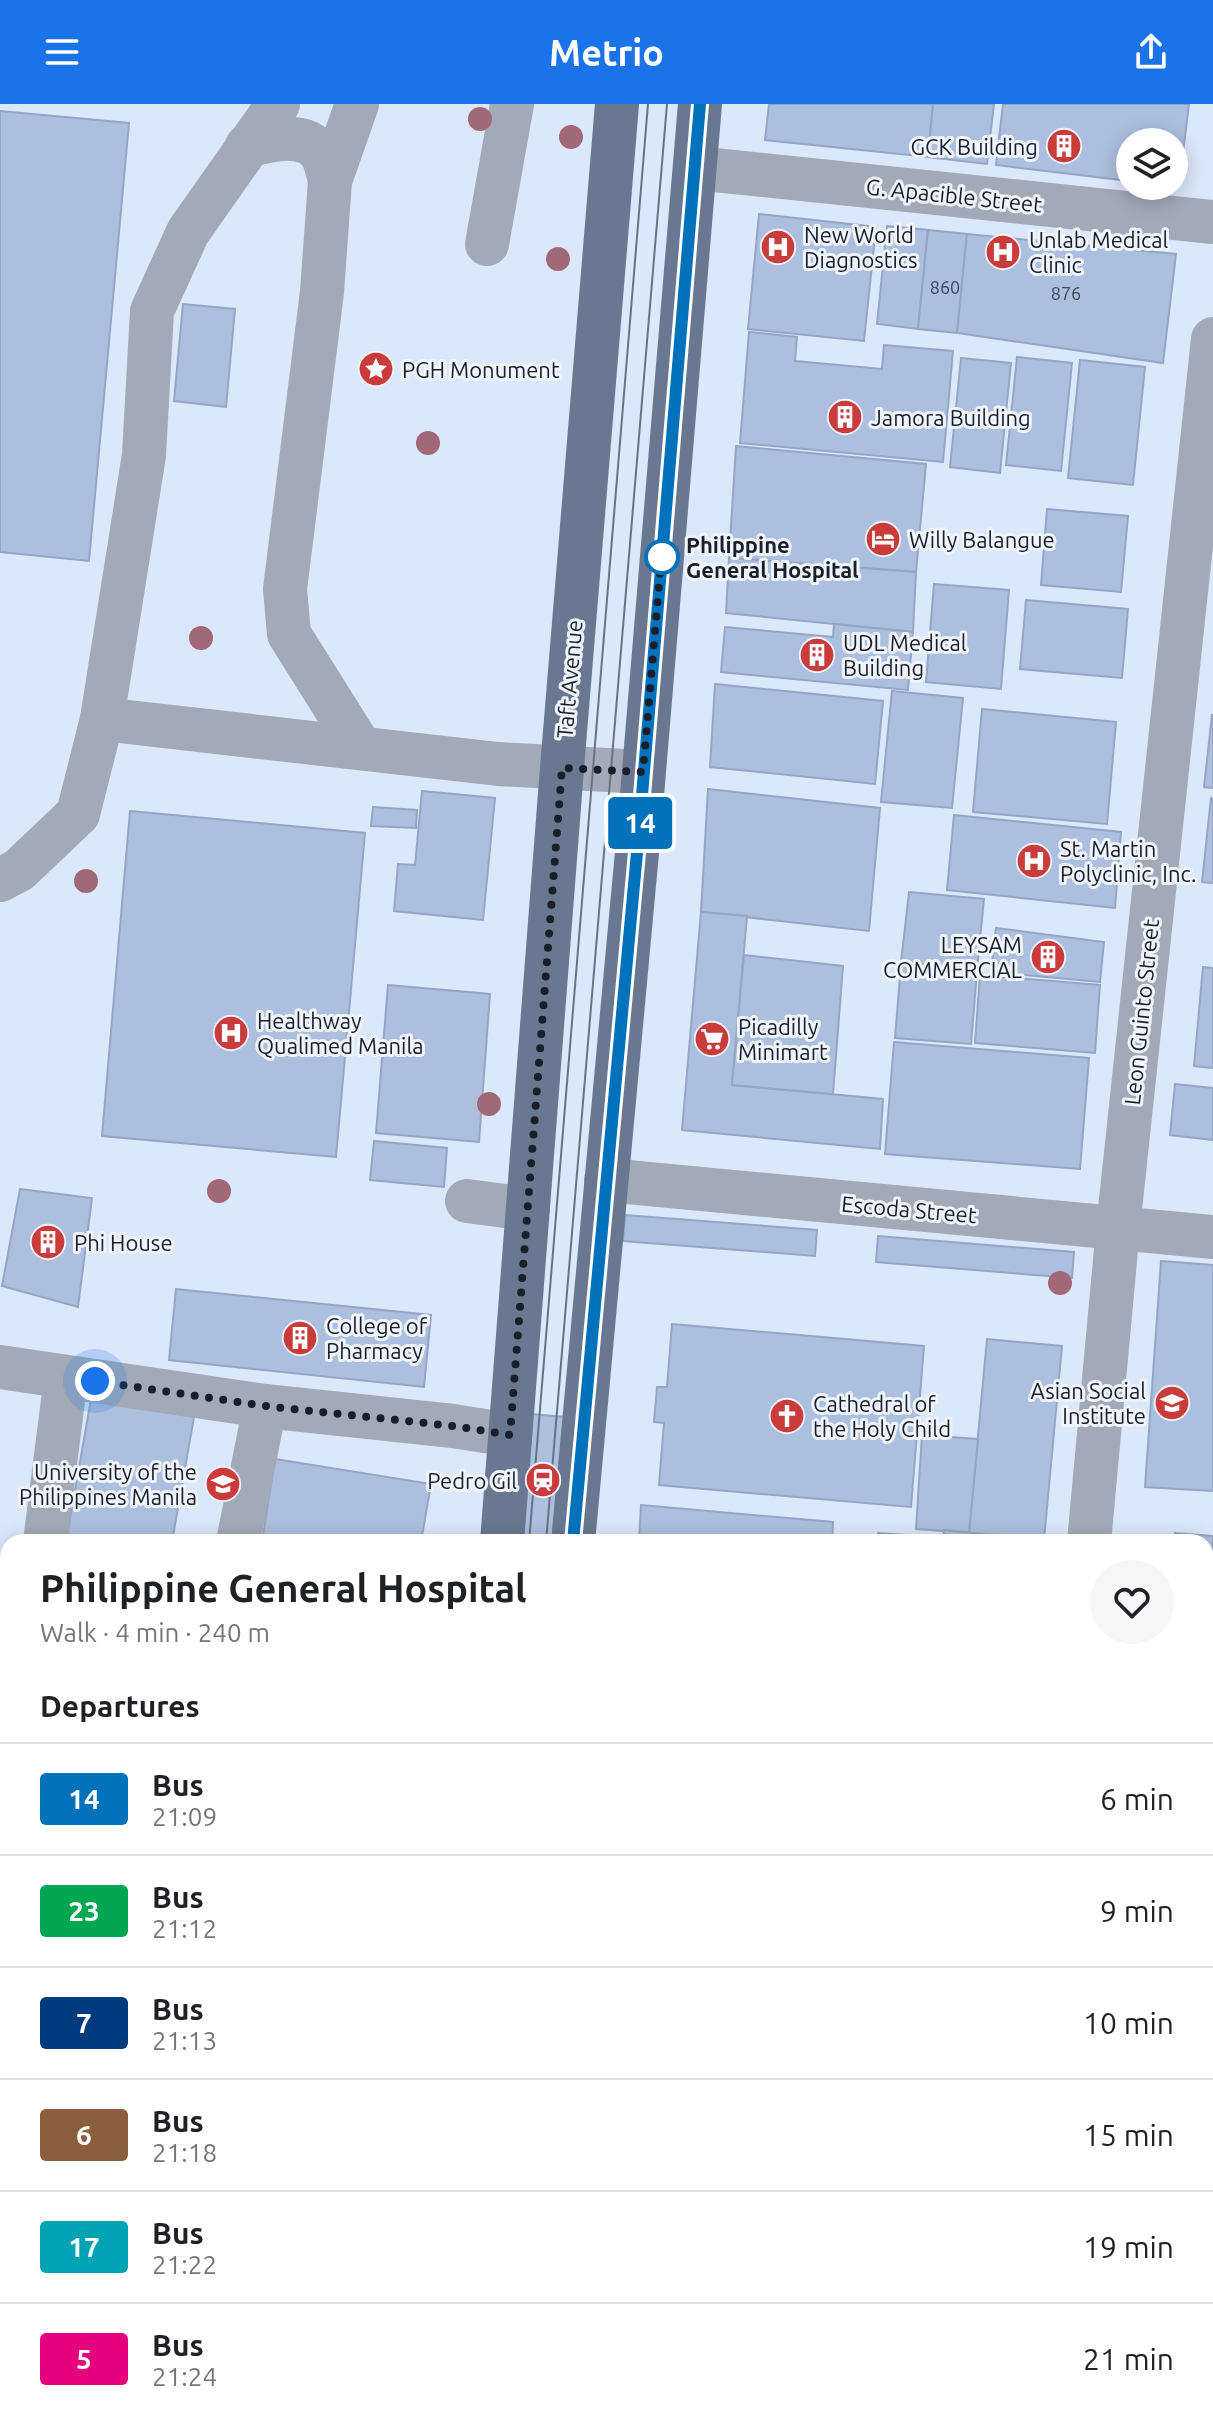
<!DOCTYPE html>
<html lang="en">
<head>
<meta charset="utf-8">
<style>
  body { margin:0; font-family:Ubuntu,sans-serif; background:#f6f6f6; color:#202124; height:100vh; display:flex; flex-direction:column; font-size:30px; white-space:nowrap }
  * { box-sizing:border-box; margin:0 }
  p { font-size:26px; color:#757577 }
  .icon { flex:none; width:44px; height:44px; fill:none; stroke:currentColor; stroke-width:2; stroke-linecap:round; stroke-linejoin:round }
  .map { position:relative; flex:1; overflow:hidden }
  .drawer { position:absolute; left:0px; top:1430px; width:1214px; height:898px; display:flex; flex-direction:column; background:#fff; border-radius:24px 24px 0 0; box-shadow:0 4px 20px #0003 }
  .drawer>* { flex:none }
  .badge { padding:0 16px; border-radius:6px; font-size:28px; line-height:52px }
  .tools { position:absolute; left:1116px; top:24px; display:grid; gap:16px }
  .tools a { display:grid; place-items:center; width:72px; height:72px; border-radius:50%; background:#fff; box-shadow:0 4px 20px #0003; font-size:40px }
  .you { position:absolute; width:40px; height:40px; margin:-20px; border:6px solid #fff; border-radius:50%; background:#1a73e8; box-shadow:0 0 0 12px #1a73e833 }
  .map>.badge { position:absolute; translate:-50% -50%; box-shadow:0 0 0 4px #fff }
  h2 { padding:0 40px; font-size:30px; line-height:72px }
  .round { display:grid; place-items:center; flex:none; width:84px; height:84px; border-radius:42px; background:#f6f6f6 }
  .head { display:flex; align-items:center; justify-content:space-between; height:136px; padding:0 40px }
  h1 { font-size:38px; font-weight:700; line-height:60px }
  ul { padding:0; list-style:none }
  li { display:flex; align-items:center; gap:24px; height:112px; padding:0 40px; border-top:2px solid #e0e0e0 }
  li div { flex:1 }
  li b { display:block; font-size:30px }
  li em { font-style:normal }
  li .badge { min-width:88px; font-weight:700; text-align:center }
  header { display:flex; justify-content:space-between; align-items:center; height:104px; padding:0 40px; background:#1a73e8; color:#fff; font-size:36px; font-weight:700 }
  .map>svg:first-child { display:block }
  .building { fill:#acbfde; stroke:#94a6c4; stroke-width:2 }
  .lines { fill:none; stroke-linecap:round; stroke-linejoin:round }
  .minor { stroke:#a2aab8; stroke-width:44 }
  .major { stroke:#697890; stroke-width:44 }
  .tram { stroke:#697281; stroke-width:2 }
  .tree { fill:#a16877 }
  .line-casing { stroke:#fff; stroke-width:18 }
  .line { stroke:#0072bc; stroke-width:12 }
  .walk { stroke:#181f2b; stroke-width:8; stroke-dasharray:0 14.4 }
  .stop-dot { fill:#fff; stroke:#0072bc; stroke-width:4 }
  .labels { text-anchor:middle; dominant-baseline:central; stroke-width:6; stroke-linejoin:round; paint-order:stroke }
  .number-label { font-size:18px; fill:#3d4758 }
  .poi-label { font-size:22px; fill:#181f2b; stroke:#eff3fa; text-anchor:start }
  .street-label { font-size:22px; fill:#181f2b; stroke:#eff3fa }
  .stop-label { font-size:22px; font-weight:bold; fill:#181f2b; stroke:#eff3fa; text-anchor:start }
</style>
</head>
<body>
<header><svg class="icon" aria-label="menu" viewBox="0 0 24 24"><path d="M4 6h16M4 12h16M4 18h16"/></svg>Metrio<svg class="icon" aria-label="share" viewBox="0 0 24 24"><path d="M12 15V3M7 8l5-5 5 5M5 13v7h14v-7"/></svg></header>
<div class="map">
<svg width="1213" height="2327" viewBox="0 0 1213 2327">
  <rect width="100%" height="100%" fill="#dbe7fa"/>
  <!-- building -->
  <g class="building">
    <polygon points="769,0 933,0 928,53 765,36"/>
    <polygon points="933,0 994,0 987,60 928,53"/>
    <polygon points="1003,0 1189,0 1180,73 1174,78 1174,38 1130,38 1130,77 996,61"/>
    <polygon points="0,7 129,19 89,457 0,448"/>
    <polygon points="759,110 876,123 864,237 748,225"/>
    <polygon points="887,122 928,126 918,225 877,220"/>
    <polygon points="928,126 967,130 957,229 918,225"/>
    <polygon points="967,130 1176,150 1163,259 957,229"/>
    <polygon points="183,200 235,205 226,303 174,297"/>
    <polygon points="749,228 797,233 795,257 882,265 884,241 953,247 943,358 740,339"/>
    <polygon points="1017,253 1072,259 1061,367 1006,361"/>
    <polygon points="961,254 1011,259 1000,369 950,363"/>
    <polygon points="1080,256 1145,263 1133,381 1068,374"/>
    <polygon points="736,342 926,360 916,468 729,454"/>
    <polygon points="1047,405 1128,412 1121,488 1041,481"/>
    <polygon points="729,454 916,468 913,528 726,509"/>
    <polygon points="934,480 1009,486 1001,585 926,578"/>
    <polygon points="1026,496 1128,505 1122,574 1020,565"/>
    <polygon points="834,520 913,528 908,586 721,568 725,523 833,533"/>
    <polygon points="715,580 883,597 875,680 710,663"/>
    <polygon points="892,587 963,594 952,704 881,698"/>
    <polygon points="982,605 1116,618 1107,720 973,708"/>
    <polygon points="1212,611 1213,611 1213,684 1204,683"/>
    <polygon points="708,685 880,704 869,827 701,808"/>
    <polygon points="422,687 495,694 483,816 394,807 398,760 415,761"/>
    <polygon points="1211,694 1213,695 1213,779 1202,778"/>
    <polygon points="373,703 417,706 416,724 371,722"/>
    <polygon points="130,707 365,729 336,1053 102,1032"/>
    <polygon points="954,711 1121,728 1115,804 947,786"/>
    <polygon points="909,788 984,795 977,866 901,858"/>
    <polygon points="701,808 747,812 732,981 883,995 880,1045 682,1026"/>
    <polygon points="996,824 1104,838 1100,878 991,868"/>
    <polygon points="744,851 843,862 833,990 732,981"/>
    <polygon points="901,861 977,868 971,940 895,934"/>
    <polygon points="1203,863 1213,864 1213,964 1194,962"/>
    <polygon points="980,871 1100,881 1095,949 975,939"/>
    <polygon points="388,881 490,890 479,1038 376,1029"/>
    <polygon points="894,938 1089,954 1080,1065 885,1050"/>
    <polygon points="1175,980 1213,984 1213,1036 1170,1031"/>
    <polygon points="374,1037 447,1044 444,1083 370,1076"/>
    <polygon points="20,1085 92,1094 78,1203 2,1182"/>
    <polygon points="625,1111 817,1126 815,1152 623,1137"/>
    <polygon points="878,1132 1074,1148 1072,1174 876,1158"/>
    <polygon points="1161,1157 1213,1161 1213,1387 1145,1383"/>
    <polygon points="176,1185 431,1211 424,1283 169,1256"/>
    <polygon points="672,1220 924,1242 911,1403 659,1381 664,1319 654,1318 657,1283 667,1283"/>
    <polygon points="987,1235 1062,1242 1044,1436 969,1429"/>
    <polygon points="91,1295 194,1313 172,1438 66,1438"/>
    <polygon points="530,1310 566,1313 586,1438 491,1438"/>
    <polygon points="922,1331 978,1335 969,1429 916,1425"/>
    <polygon points="275,1355 431,1380 421,1438 262,1438"/>
    <polygon points="641,1401 833,1418 832,1438 639,1438"/>
    <polygon points="944,1426 1044,1436 1051,1438 943,1438"/>
    <polygon points="878,1429 934,1433 934,1438 878,1438"/>
    <polygon points="1175,1429 1213,1432 1213,1548 1206,1547 1206,1438 1174,1438"/>
    <polygon points="0,1461 8,1463 0,1529"/>
    <polygon points="1206,1652 1213,1653 1213,1726 1206,1725"/>
    <polygon points="1206,1747 1213,1747 1213,1858 1206,1857"/>
    <polygon points="1206,1900 1213,1901 1213,2011 1206,2011"/>
    <polygon points="0,1963 8,1965 8,2022 0,2021"/>
    <polygon points="0,2031 8,2032 8,2246 0,2245"/>
    <polygon points="1206,2089 1213,2090 1213,2318 1206,2317"/>
    <polygon points="141,2320 214,2320 214,2327 140,2327"/>
    <polygon points="294,2320 371,2320 370,2327 293,2327"/>
    <polygon points="624,2320 693,2320 707,2322 707,2327 624,2327"/>
    <polygon points="734,2320 817,2320 817,2327 733,2327"/>
    <polygon points="853,2320 945,2320 943,2327 880,2327 853,2324"/>
    <polygon points="1048,2321 1127,2327 1048,2327"/>
  </g>
  <g class="lines">
    <!-- minor -->
    <g class="minor">
      <polyline points="357,0 330,77 322,188 285,485 289,530 360,643"/>
      <path d="M 247,42 C 269,36 309,25 323,53 C 326,60 328,69 330,77"/>
      <polyline points="695,64 1213,118"/>
      <polyline points="487,140 512,0"/>
      <polyline points="102,615 144,351 152,207 188,128 278,0"/>
      <polyline points="0,776 19,766 78,710 102,615 498,660 643,668"/>
      <polyline points="606,1076 1213,1133"/>
      <polyline points="467,1097 528,1105"/>
      <polyline points="0,1263 265,1302 453,1322 510,1331"/>
      <polyline points="45,1438 66,1273"/>
      <polyline points="238,1438 265,1302"/>
      <polyline points="1089,1438 1118,1124 1213,235"/>
      <polyline points="0,1814 8,1732"/>
      <polyline points="0,1855 8,1856"/>
      <polyline points="1206,2068 1213,2069"/>
      <polyline points="615,2327 616,2320"/>
      <polyline points="1008,2327 1009,2320"/>
    </g>
    <!-- major -->
    <g class="major">
      <polyline points="502,1438 562,664 617,0"/>
      <polyline points="573,1438 639,727 700,0"/>
      <polyline points="430,2327 431,2320"/>
      <polyline points="498,2327 499,2320"/>
    </g>
    <!-- tram -->
    <g class="tram">
      <polyline points="529,1438 648,0"/>
      <polyline points="546,1438 667,0"/>
      <polyline points="455,2327 456,2320"/>
      <polyline points="476,2327 477,2320"/>
    </g>
  </g>
  <!-- trees -->
  <g class="tree">
    <circle cx="480" cy="15" r="12"/>
    <circle cx="571" cy="33" r="12"/>
    <circle cx="558" cy="155" r="12"/>
    <circle cx="428" cy="339" r="12"/>
    <circle cx="201" cy="534" r="12"/>
    <circle cx="86" cy="777" r="12"/>
    <circle cx="489" cy="1000" r="12"/>
    <circle cx="219" cy="1087" r="12"/>
    <circle cx="1060" cy="1179" r="12"/>
  </g>
  <g class="lines">
    <defs>
      <polyline id="line" points="573,1438 639,727 700,0"/>
    </defs>
    <!-- line casing -->
    <use href="#line" class="line-casing"/>
    <!-- line -->
    <use href="#line" class="line"/>
    <!-- walk -->
    <polyline class="walk" points="95,1277 265,1302 453,1322 510,1331 562,664 643,668 662,445 662,453"/>
  </g>
  <!-- icons -->
  <defs>
    <symbol id="building-disc" viewBox="-11 -11 22 22"><circle r="9.5" fill="#ca3b3b" stroke="#eff3fa"/><path d="M-4-6H4V6H1V3H-1V6H-4ZM-2.5-4.3h1.7v1.8h-1.7ZM.8-4.3h1.7v1.8H.8ZM-2.5-1h1.7V.8h-1.7ZM.8-1h1.7V.8H.8Z" fill="#fff"/></symbol>
    <symbol id="hospital-disc" viewBox="-11 -11 22 22"><circle r="9.5" fill="#ca3b3b" stroke="#eff3fa"/><path d="M-5-5h3v3.5h4V-5h3V5h-3V1.5h-4V5h-3Z" fill="#fff"/></symbol>
    <symbol id="sight-disc" viewBox="-11 -11 22 22"><circle r="9.5" fill="#ca3b3b" stroke="#eff3fa"/><path d="M0-6L1.8-2.2L6-1.7L2.9 1.2L3.7 5.4L0 3.3L-3.7 5.4L-2.9 1.2L-6-1.7L-1.8-2.2Z" fill="#fff"/></symbol>
    <symbol id="hotel-disc" viewBox="-11 -11 22 22"><circle r="9.5" fill="#ca3b3b" stroke="#eff3fa"/><path d="M-6-4.5h1.5V1H6V5H4.5V3h-9V5H-6ZM-4 0a1.8 1.8 0 1 1 3.6 0ZM.5 0V-2.5h3Q6-2.5 6 0Z" fill="#fff"/></symbol>
    <symbol id="supermarket-disc" viewBox="-11 -11 22 22"><circle r="9.5" fill="#ca3b3b" stroke="#eff3fa"/><path d="M-6-5.5h2.5l.6 2H6L4.5 2H-2.5L-4.4-4H-6ZM-1.5 3.2a1.3 1.3 0 1 0 .1 0ZM3 3.2a1.3 1.3 0 1 0 .1 0Z" fill="#fff"/></symbol>
    <symbol id="school-disc" viewBox="-11 -11 22 22"><circle r="9.5" fill="#ca3b3b" stroke="#eff3fa"/><path d="M0-5L7-2L0 1L-7-2ZM-4 1L0 2.5L4 1V4Q0 6-4 4Z" fill="#fff"/></symbol>
    <symbol id="church-disc" viewBox="-11 -11 22 22"><circle r="9.5" fill="#ca3b3b" stroke="#eff3fa"/><path d="M-1.2-6h2.4v3.5h3.3v2.4h-3.3V6h-2.4V-.1h-3.3v-2.4h3.3Z" fill="#fff"/></symbol>
    <symbol id="station-disc" viewBox="-11 -11 22 22"><circle r="9.5" fill="#ca3b3b" stroke="#eff3fa"/><path d="M-3-6H3Q5-6 5-4V2Q5 4 3 4L4.5 6H3L1.5 4h-3L-3 6H-4.5L-3 4Q-5 4-5 2V-4Q-5-6-3-6ZM-3.5-4v3h7v-3ZM-3.5 1v1.5H-2V1ZM2 1v1.5H3.5V1Z" fill="#fff"/></symbol>
    <symbol id="university-disc" viewBox="-11 -11 22 22"><circle r="9.5" fill="#ca3b3b" stroke="#eff3fa"/><path d="M0-5L7-2L0 1L-7-2ZM-4 1L0 2.5L4 1V4Q0 6-4 4Z" fill="#fff"/></symbol>
  </defs>
  <g fill-rule="evenodd">
    <use href="#building-disc" x="1044" y="22" width="40" height="40"/>
    <use href="#hospital-disc" x="758" y="123" width="40" height="40"/>
    <use href="#hospital-disc" x="983" y="128" width="40" height="40"/>
    <use href="#sight-disc" x="356" y="245" width="40" height="40"/>
    <use href="#building-disc" x="825" y="293" width="40" height="40"/>
    <use href="#hotel-disc" x="863" y="415" width="40" height="40"/>
    <use href="#building-disc" x="797" y="531" width="40" height="40"/>
    <use href="#hospital-disc" x="1014" y="737" width="40" height="40"/>
    <use href="#building-disc" x="1028" y="833" width="40" height="40"/>
    <use href="#hospital-disc" x="211" y="909" width="40" height="40"/>
    <use href="#supermarket-disc" x="692" y="915" width="40" height="40"/>
    <use href="#building-disc" x="28" y="1118" width="40" height="40"/>
    <use href="#building-disc" x="280" y="1214" width="40" height="40"/>
    <use href="#school-disc" x="1152" y="1279" width="40" height="40"/>
    <use href="#church-disc" x="767" y="1292" width="40" height="40"/>
    <use href="#station-disc" x="523" y="1356" width="40" height="40"/>
    <use href="#university-disc" x="203" y="1360" width="40" height="40"/>
  </g>
  <!-- markers -->
  <circle class="stop-dot" cx="662" cy="453" r="16"/>
  <g class="labels">
    <!-- number labels -->
    <g class="number-label">
      <text x="945" y="183">860</text>
      <text x="1066" y="189">876</text>
    </g>
    <!-- poi labels -->
    <g class="poi-label">
      <text x="1038" y="42" text-anchor="end">GCK Building</text>
      <text x="804" y="130">New World<tspan x="804" dy="25">Diagnostics</tspan></text>
      <text x="1029" y="135">Unlab Medical<tspan x="1029" dy="25">Clinic</tspan></text>
      <text x="402" y="265">PGH Monument</text>
      <text x="871" y="313">Jamora Building</text>
      <text x="909" y="435">Willy Balangue</text>
      <text x="843" y="538">UDL Medical<tspan x="843" dy="25">Building</tspan></text>
      <text x="1060" y="744">St. Martin<tspan x="1060" dy="25">Polyclinic, Inc.</tspan></text>
      <text x="1022" y="840" text-anchor="end">LEYSAM<tspan x="1022" dy="25">COMMERCIAL</tspan></text>
      <text x="257" y="916">Healthway<tspan x="257" dy="25">Qualimed Manila</tspan></text>
      <text x="738" y="922">Picadilly<tspan x="738" dy="25">Minimart</tspan></text>
      <text x="74" y="1138">Phi House</text>
      <text x="326" y="1221">College of<tspan x="326" dy="25">Pharmacy</tspan></text>
      <text x="1146" y="1286" text-anchor="end">Asian Social<tspan x="1146" dy="25">Institute</tspan></text>
      <text x="813" y="1299">Cathedral of<tspan x="813" dy="25">the Holy Child</tspan></text>
      <text x="197" y="1367" text-anchor="end">University of the<tspan x="197" dy="25">Philippines Manila</tspan></text>
      <text x="517" y="1376" text-anchor="end">Pedro Gil</text>
    </g>
    <!-- street labels -->
    <g class="street-label">
      <text transform="translate(954 91) rotate(6)">G. Apacible Street</text>
      <text transform="translate(569 575) rotate(-85)">Taft Avenue</text>
      <text transform="translate(1141 908) rotate(-84)">Leon Guinto Street</text>
      <text transform="translate(909 1105) rotate(5)">Escoda Street</text>
    </g>
    <!-- stop labels -->
    <g class="stop-label">
      <text x="686" y="440">Philippine<tspan x="686" dy="25">General Hospital</tspan></text>
    </g>
  </g>
</svg>
<div class="tools">
<a><svg class="icon" aria-label="layers" viewBox="0 0 24 24"><path d="M12 4l9 5-9 5-9-5zM3 14l9 5 9-5"/></svg></a>
</div>
<div class="you" style="left:95px;top:1277px"></div>
<b class="badge" style="left:640px;top:719px;background:#0072bc;color:#fff">14</b>
<section class="drawer">
<div class="head"><div><h1>Philippine General Hospital</h1><p>Walk · 4 min · 240 m</p></div><a class="round"><svg class="icon" aria-label="heart" viewBox="0 0 24 24"><path d="M12 20l-8-8c-3-5 5-10 8-4 3-6 11-1 8 4z"/></svg></a></div>
<h2>Departures</h2>
<ul>
<li><span class="badge" style="background:#0072bc;color:#fff">14</span><div><b>Bus</b><p>21:09</p></div><em>6 min</em></li>
<li><span class="badge" style="background:#00a651;color:#fff">23</span><div><b>Bus</b><p>21:12</p></div><em>9 min</em></li>
<li><span class="badge" style="background:#003b80;color:#fff">7</span><div><b>Bus</b><p>21:13</p></div><em>10 min</em></li>
<li><span class="badge" style="background:#8b5e3c;color:#fff">6</span><div><b>Bus</b><p>21:18</p></div><em>15 min</em></li>
<li><span class="badge" style="background:#00a3b4;color:#fff">17</span><div><b>Bus</b><p>21:22</p></div><em>19 min</em></li>
<li><span class="badge" style="background:#e6007e;color:#fff">5</span><div><b>Bus</b><p>21:24</p></div><em>21 min</em></li>
</ul>
</section>
</div>
</body>
</html>
